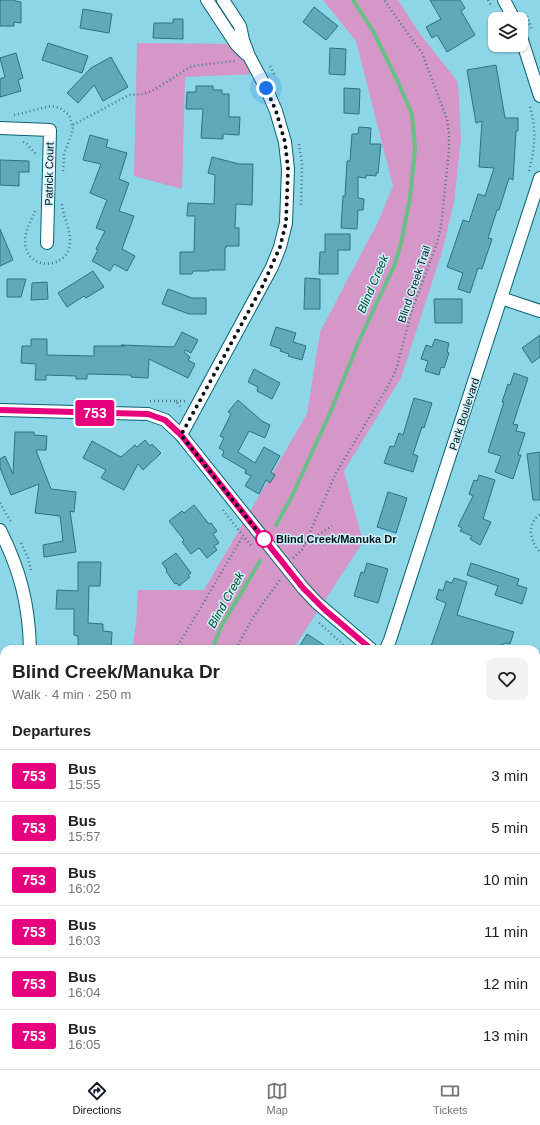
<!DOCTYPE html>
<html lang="en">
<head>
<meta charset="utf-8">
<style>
  body { margin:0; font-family:Helvetica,sans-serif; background:#f2f2f2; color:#222; height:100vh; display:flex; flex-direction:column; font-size:15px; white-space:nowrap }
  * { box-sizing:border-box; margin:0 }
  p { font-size:13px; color:#767676 }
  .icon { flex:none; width:22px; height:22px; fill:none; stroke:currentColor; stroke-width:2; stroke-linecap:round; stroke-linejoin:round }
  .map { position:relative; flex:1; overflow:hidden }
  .drawer { position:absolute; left:0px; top:645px; width:540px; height:424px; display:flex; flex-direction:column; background:#fff; border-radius:12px 12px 0 0; box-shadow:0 1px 3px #0004 }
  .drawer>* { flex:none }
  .badge { padding:0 8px; border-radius:3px; font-size:14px; line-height:26px }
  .buttons { position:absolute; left:488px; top:12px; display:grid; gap:8px }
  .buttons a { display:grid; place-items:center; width:40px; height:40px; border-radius:8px; background:#fff; box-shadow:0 1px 3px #0004; font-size:20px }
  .you { position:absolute; width:20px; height:20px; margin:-10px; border:3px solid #fff; border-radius:50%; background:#1a73e8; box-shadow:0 0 0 6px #1a73e833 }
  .map>.badge { position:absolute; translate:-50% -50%; box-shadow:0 0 0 2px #fff }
  h2 { padding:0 12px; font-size:15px; line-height:36px }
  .round { display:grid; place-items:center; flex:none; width:42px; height:42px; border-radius:8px; background:#f2f2f2 }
  .overview { display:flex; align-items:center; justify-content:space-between; height:68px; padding:0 12px }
  h1 { font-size:19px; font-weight:700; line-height:30px }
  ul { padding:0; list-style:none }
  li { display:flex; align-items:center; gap:12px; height:52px; padding:0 12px; border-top:1px solid #e0e0e0 }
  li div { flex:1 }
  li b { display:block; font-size:15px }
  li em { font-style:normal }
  li .badge { min-width:44px; font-weight:700; text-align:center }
  .dock { display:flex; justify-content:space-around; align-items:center; height:56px; border-top:1px solid #e0e0e0; background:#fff; font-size:11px; color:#767676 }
  .dock a { display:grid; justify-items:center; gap:2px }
  .dock .active { color:#111827 }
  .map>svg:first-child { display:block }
  .green { fill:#d597c7 }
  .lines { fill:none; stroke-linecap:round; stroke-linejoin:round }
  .stream { stroke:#6abf89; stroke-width:4 }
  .building { fill:#60a9ba; stroke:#277484 }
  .street-casing { stroke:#0a6170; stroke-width:14 }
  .path { stroke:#497884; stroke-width:2.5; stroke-dasharray:1 3; stroke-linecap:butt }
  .street { stroke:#fff; stroke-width:12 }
  .line-casing { stroke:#fff; stroke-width:9 }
  .line { stroke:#e6007e; stroke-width:6 }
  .walk { stroke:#001318; stroke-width:4; stroke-dasharray:0 7.2 }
  .stop-dot { fill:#fff; stroke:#e6007e; stroke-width:2 }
  .labels { text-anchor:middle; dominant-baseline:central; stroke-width:3; stroke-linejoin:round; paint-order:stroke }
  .street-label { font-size:11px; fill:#001318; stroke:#cdf1f9 }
  .stop-label { font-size:11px; font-weight:bold; fill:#001318; stroke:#cdf1f9; text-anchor:start }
  .water-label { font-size:12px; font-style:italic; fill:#014725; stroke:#cdf1f9 }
</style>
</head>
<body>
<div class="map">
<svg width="540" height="1069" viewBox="0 0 540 1069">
  <rect width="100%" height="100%" fill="#8dd6e8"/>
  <!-- green -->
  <g class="green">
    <polygon points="323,0 398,0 420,34 458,82 461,139 454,202 442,252 401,378 344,471 363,542 293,649 132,649 136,624 138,590 204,590 307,414 320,332 379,220 393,186 356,41"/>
    <polygon points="137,43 236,44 259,74 185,77 182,189 134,176"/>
    <polygon points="540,1026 540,1069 175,1069 167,1065 536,1065 536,1029"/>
  </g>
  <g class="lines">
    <!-- stream -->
    <g class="stream">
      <polyline points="276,525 293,494 330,413 359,341 395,264 401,243 410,198 415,148 412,114 398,82 373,31 353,0"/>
      <polyline points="212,649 222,625 260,561"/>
      <polyline points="327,1069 327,1065"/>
    </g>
  </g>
  <!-- building -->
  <g class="building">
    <polygon points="0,0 15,0 15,1 21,2 21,23 14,22 14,26 0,26"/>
    <polygon points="430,0 460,0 465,8 461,11 475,35 447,52 437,35 432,38 426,27 441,19"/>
    <polygon points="314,7 338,26 326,40 303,22"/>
    <polygon points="83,9 112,14 109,33 80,28"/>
    <polygon points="173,19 183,19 183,39 153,38 154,23 173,23"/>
    <polygon points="48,43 88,56 82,73 42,60"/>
    <polygon points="330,48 346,49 345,75 329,74"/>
    <polygon points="16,53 23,78 18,80 21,91 0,97 0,79 5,77 0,58"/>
    <polygon points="111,57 128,87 103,101 94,85 78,103 67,93 91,68"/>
    <polygon points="496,65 505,118 518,118 518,131 516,131 513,180 509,178 499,210 497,210 488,238 492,239 482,269 478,268 470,293 458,289 463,273 447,267 463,220 469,222 478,194 485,196 494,168 479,167 482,121 476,123 467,70"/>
    <polygon points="196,86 213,86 213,90 222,90 222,94 229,94 229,117 240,117 239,135 223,134 223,139 201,138 203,109 186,109 187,92 196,92"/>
    <polygon points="344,88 360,89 359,114 344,113"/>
    <polygon points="359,127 371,128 370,144 381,144 378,173 376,173 376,176 366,175 366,178 358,177 358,198 364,199 363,210 358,210 357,229 341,228 343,196 345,196 347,161 350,161 352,134 358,134"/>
    <polygon points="90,135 108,140 106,147 127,153 119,179 129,183 119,211 134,216 122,249 135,256 127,271 114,264 110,271 92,261 98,250 96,249 105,231 96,228 107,200 90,193 101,164 83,160"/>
    <polygon points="212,157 239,164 253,164 252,205 236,204 235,228 239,228 239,246 226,246 226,248 225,248 225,270 209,270 209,271 193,271 192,274 180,274 180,252 194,252 195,216 187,216 188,203 214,204 215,175 208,173"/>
    <polygon points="0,160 29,161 29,172 19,172 19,186 0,185"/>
    <polygon points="0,229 13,260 0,266"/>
    <polygon points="325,234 350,234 350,250 338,250 338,274 319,274 320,252 325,252"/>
    <polygon points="93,271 104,287 86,298 84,296 67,307 58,293"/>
    <polygon points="305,278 320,279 320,309 304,309"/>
    <polygon points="7,279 26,279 21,297 7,297"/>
    <polygon points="47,282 48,299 31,300 32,283"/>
    <polygon points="168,289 192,298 206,298 206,314 189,314 162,304"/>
    <polygon points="434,299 462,299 462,323 435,323"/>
    <polygon points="276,327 296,333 293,342 306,346 302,360 288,356 289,354 280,351 281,349 270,345"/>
    <polygon points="182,332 198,340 191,353 185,350 184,352 190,357 188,360 195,364 188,378 149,359 148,378 131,377 131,375 87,374 87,379 76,379 76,376 46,375 46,380 35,380 36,364 21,363 22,346 31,346 31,339 47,339 47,355 94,356 94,346 125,346 121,345 174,347"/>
    <polygon points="540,335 540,357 532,363 522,348"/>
    <polygon points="435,339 449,343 447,352 449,353 444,368 441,367 439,375 425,371 428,361 421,359 426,345 432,347"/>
    <polygon points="254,369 280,383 272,399 257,391 258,387 248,382"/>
    <polygon points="514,373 528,378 513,424 518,425 516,431 525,433 518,455 521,455 513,479 495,472 501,456 488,452 504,402 502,402 508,384 510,385"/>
    <polygon points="414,398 432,403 424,428 422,427 413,454 418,456 413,472 384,463 390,446 394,447 399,433 403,435"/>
    <polygon points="238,400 262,421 270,425 265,438 249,431 238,452 255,463 264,447 280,456 271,472 275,475 270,483 266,480 259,494 245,486 251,476 245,473 246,470 222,456 224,451 219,448 224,438 220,436 231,414 228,412"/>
    <polygon points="15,432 34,432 34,435 47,436 46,450 36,450 51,489 76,492 74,512 70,511 76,552 44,557 43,545 63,541 60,516 35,513 39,484 11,495 0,468 0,459 5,456 13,474"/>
    <polygon points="145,440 150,446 152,444 161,453 143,470 138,464 124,490 101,478 106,470 83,458 92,441 121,457 135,445 137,447"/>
    <polygon points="540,452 540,500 533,500 527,454"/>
    <polygon points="479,475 495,480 483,519 491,522 480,545 470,539 472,536 460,531 462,528 458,526 473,496 469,494 474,480 477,481"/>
    <polygon points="388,492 407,498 396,533 377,527"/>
    <polygon points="194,505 209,524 211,523 217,531 213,534 219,543 214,546 217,550 207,558 199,548 191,554 182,542 184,540 169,521 182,511 184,513"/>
    <polygon points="176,553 191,573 188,575 190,577 179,586 177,583 175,584 166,571 167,570 162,563"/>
    <polygon points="78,562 101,562 100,586 89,586 88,623 103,624 103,631 112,632 111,649 78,649 78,636 74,635 74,609 56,609 57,590 78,591"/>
    <polygon points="367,563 388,569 378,603 354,596 361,572 364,573"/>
    <polygon points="471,563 519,579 517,585 527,588 522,604 495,595 498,586 467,575"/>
    <polygon points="454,578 467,582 457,615 514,632 510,644 506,643 497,647 497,649 430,649 446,603 436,599 439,589 443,591 446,581 452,583"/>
    <polygon points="307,634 330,649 298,649"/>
  </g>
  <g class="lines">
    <defs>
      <g id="street">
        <polyline points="207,0 236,44 246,54"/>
        <polyline points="504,0 514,19"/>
        <polyline points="521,37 540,96"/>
        <polyline points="0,128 50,130 47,243"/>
        <polyline points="501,298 540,311"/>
        <polyline points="0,410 148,414 165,420 181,435 303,588 317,603 371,649"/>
        <polyline points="181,435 272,267 280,247 286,223 288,169 285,142 276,111 266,88 249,56 243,40 240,26 223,0"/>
        <path d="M 0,530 C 20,570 29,604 30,649"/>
        <polyline points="386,649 390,640 540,178"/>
        <polyline points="0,705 4,705"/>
        <polyline points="536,773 540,776"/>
        <polyline points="0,933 4,933"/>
        <polyline points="536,1007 540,1012"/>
      </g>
    </defs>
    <!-- street casing -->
    <use href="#street" class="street-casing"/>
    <!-- path -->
    <g class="path">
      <polyline points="488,0 492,7"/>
      <polyline points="527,16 532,30"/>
      <polyline points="270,66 275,75"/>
      <polyline points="14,115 51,106 60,108 69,115 73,127 71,136 64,154 63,173"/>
      <polyline points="73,125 129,95 143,94 152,91 192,66 235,61"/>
      <polyline points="23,142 27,144 36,154"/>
      <polyline points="299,144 302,164 301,207"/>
      <path d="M 529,171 C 535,148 537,127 529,104"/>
      <path d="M 35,211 C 32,220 25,230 25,240 C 24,271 68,271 70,243 C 71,230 63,217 62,204"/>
      <polyline points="150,401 176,401 182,409"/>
      <polyline points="176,401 185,401"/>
      <polyline points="0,503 11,522"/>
      <polyline points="223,510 252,547"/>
      <path d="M 540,515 C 526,524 530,541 540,552"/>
      <polyline points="21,543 28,558 31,570"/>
      <polyline points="305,544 332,526"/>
      <polyline points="293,558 302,550 336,473 388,386 396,370 412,310 437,243 441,226 449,150 449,133 447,119 422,53 384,0"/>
      <polyline points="319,623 348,649"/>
      <polyline points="176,649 243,536"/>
      <path d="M 237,649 C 247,623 264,602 280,580 L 279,578"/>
      <polyline points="536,756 540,758"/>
      <polyline points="536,984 540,990"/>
      <polyline points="536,1031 540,1032"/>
      <polyline points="290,1069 290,1065"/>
      <polyline points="364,1069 366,1065"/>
    </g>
    <!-- street -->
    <use href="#street" class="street"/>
  </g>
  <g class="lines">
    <defs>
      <polyline id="line" points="0,410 148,414 165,420 181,435 303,588 325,610 371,649"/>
    </defs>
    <!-- line casing -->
    <use href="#line" class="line-casing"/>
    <!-- line -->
    <use href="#line" class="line"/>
    <!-- walk -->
    <polyline class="walk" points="264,539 266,542 181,435 263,285 280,247 286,223 288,169 285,142 276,111 266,88"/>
  </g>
  <!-- markers -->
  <circle class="stop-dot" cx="264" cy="539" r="8"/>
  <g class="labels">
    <!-- street labels -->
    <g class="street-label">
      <text transform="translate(49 174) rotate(-89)">Patrick Court</text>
      <text transform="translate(414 284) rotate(-71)">Blind Creek Trail</text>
      <text transform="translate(464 414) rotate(-72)">Park Boulevard</text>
    </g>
    <!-- stop labels -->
    <g class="stop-label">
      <text x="276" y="539">Blind Creek/Manuka Dr</text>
    </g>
    <!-- water labels -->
    <g class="water-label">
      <text transform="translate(373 284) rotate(-67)">Blind Creek</text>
      <text transform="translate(226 600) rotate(-61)">Blind Creek</text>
    </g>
  </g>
</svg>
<div class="buttons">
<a><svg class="icon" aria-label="layers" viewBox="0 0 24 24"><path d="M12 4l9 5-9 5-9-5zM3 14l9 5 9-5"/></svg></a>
</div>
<div class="you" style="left:266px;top:88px"></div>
<b class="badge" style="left:95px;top:413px;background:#e6007e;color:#fff">753</b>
<section class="drawer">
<div class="overview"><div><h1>Blind Creek/Manuka Dr</h1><p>Walk · 4 min · 250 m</p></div><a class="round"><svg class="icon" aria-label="heart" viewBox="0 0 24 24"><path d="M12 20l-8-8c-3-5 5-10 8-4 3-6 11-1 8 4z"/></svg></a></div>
<h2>Departures</h2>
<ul>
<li><span class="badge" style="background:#e6007e;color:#fff">753</span><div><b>Bus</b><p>15:55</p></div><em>3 min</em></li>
<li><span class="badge" style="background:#e6007e;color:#fff">753</span><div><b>Bus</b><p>15:57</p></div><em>5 min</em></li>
<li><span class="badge" style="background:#e6007e;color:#fff">753</span><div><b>Bus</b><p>16:02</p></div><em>10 min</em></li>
<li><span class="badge" style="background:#e6007e;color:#fff">753</span><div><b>Bus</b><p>16:03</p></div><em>11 min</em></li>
<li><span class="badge" style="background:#e6007e;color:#fff">753</span><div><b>Bus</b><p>16:04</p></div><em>12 min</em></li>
<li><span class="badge" style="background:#e6007e;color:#fff">753</span><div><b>Bus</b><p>16:05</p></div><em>13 min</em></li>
</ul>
</section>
</div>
<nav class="dock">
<a class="active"><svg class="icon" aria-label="directions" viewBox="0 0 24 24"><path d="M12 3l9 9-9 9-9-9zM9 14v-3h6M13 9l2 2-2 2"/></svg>Directions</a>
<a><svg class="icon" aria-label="map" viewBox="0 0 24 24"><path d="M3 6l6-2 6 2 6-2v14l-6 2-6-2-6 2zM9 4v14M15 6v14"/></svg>Map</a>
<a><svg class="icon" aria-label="tickets" viewBox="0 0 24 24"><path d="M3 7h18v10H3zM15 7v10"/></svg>Tickets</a>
</nav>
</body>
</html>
